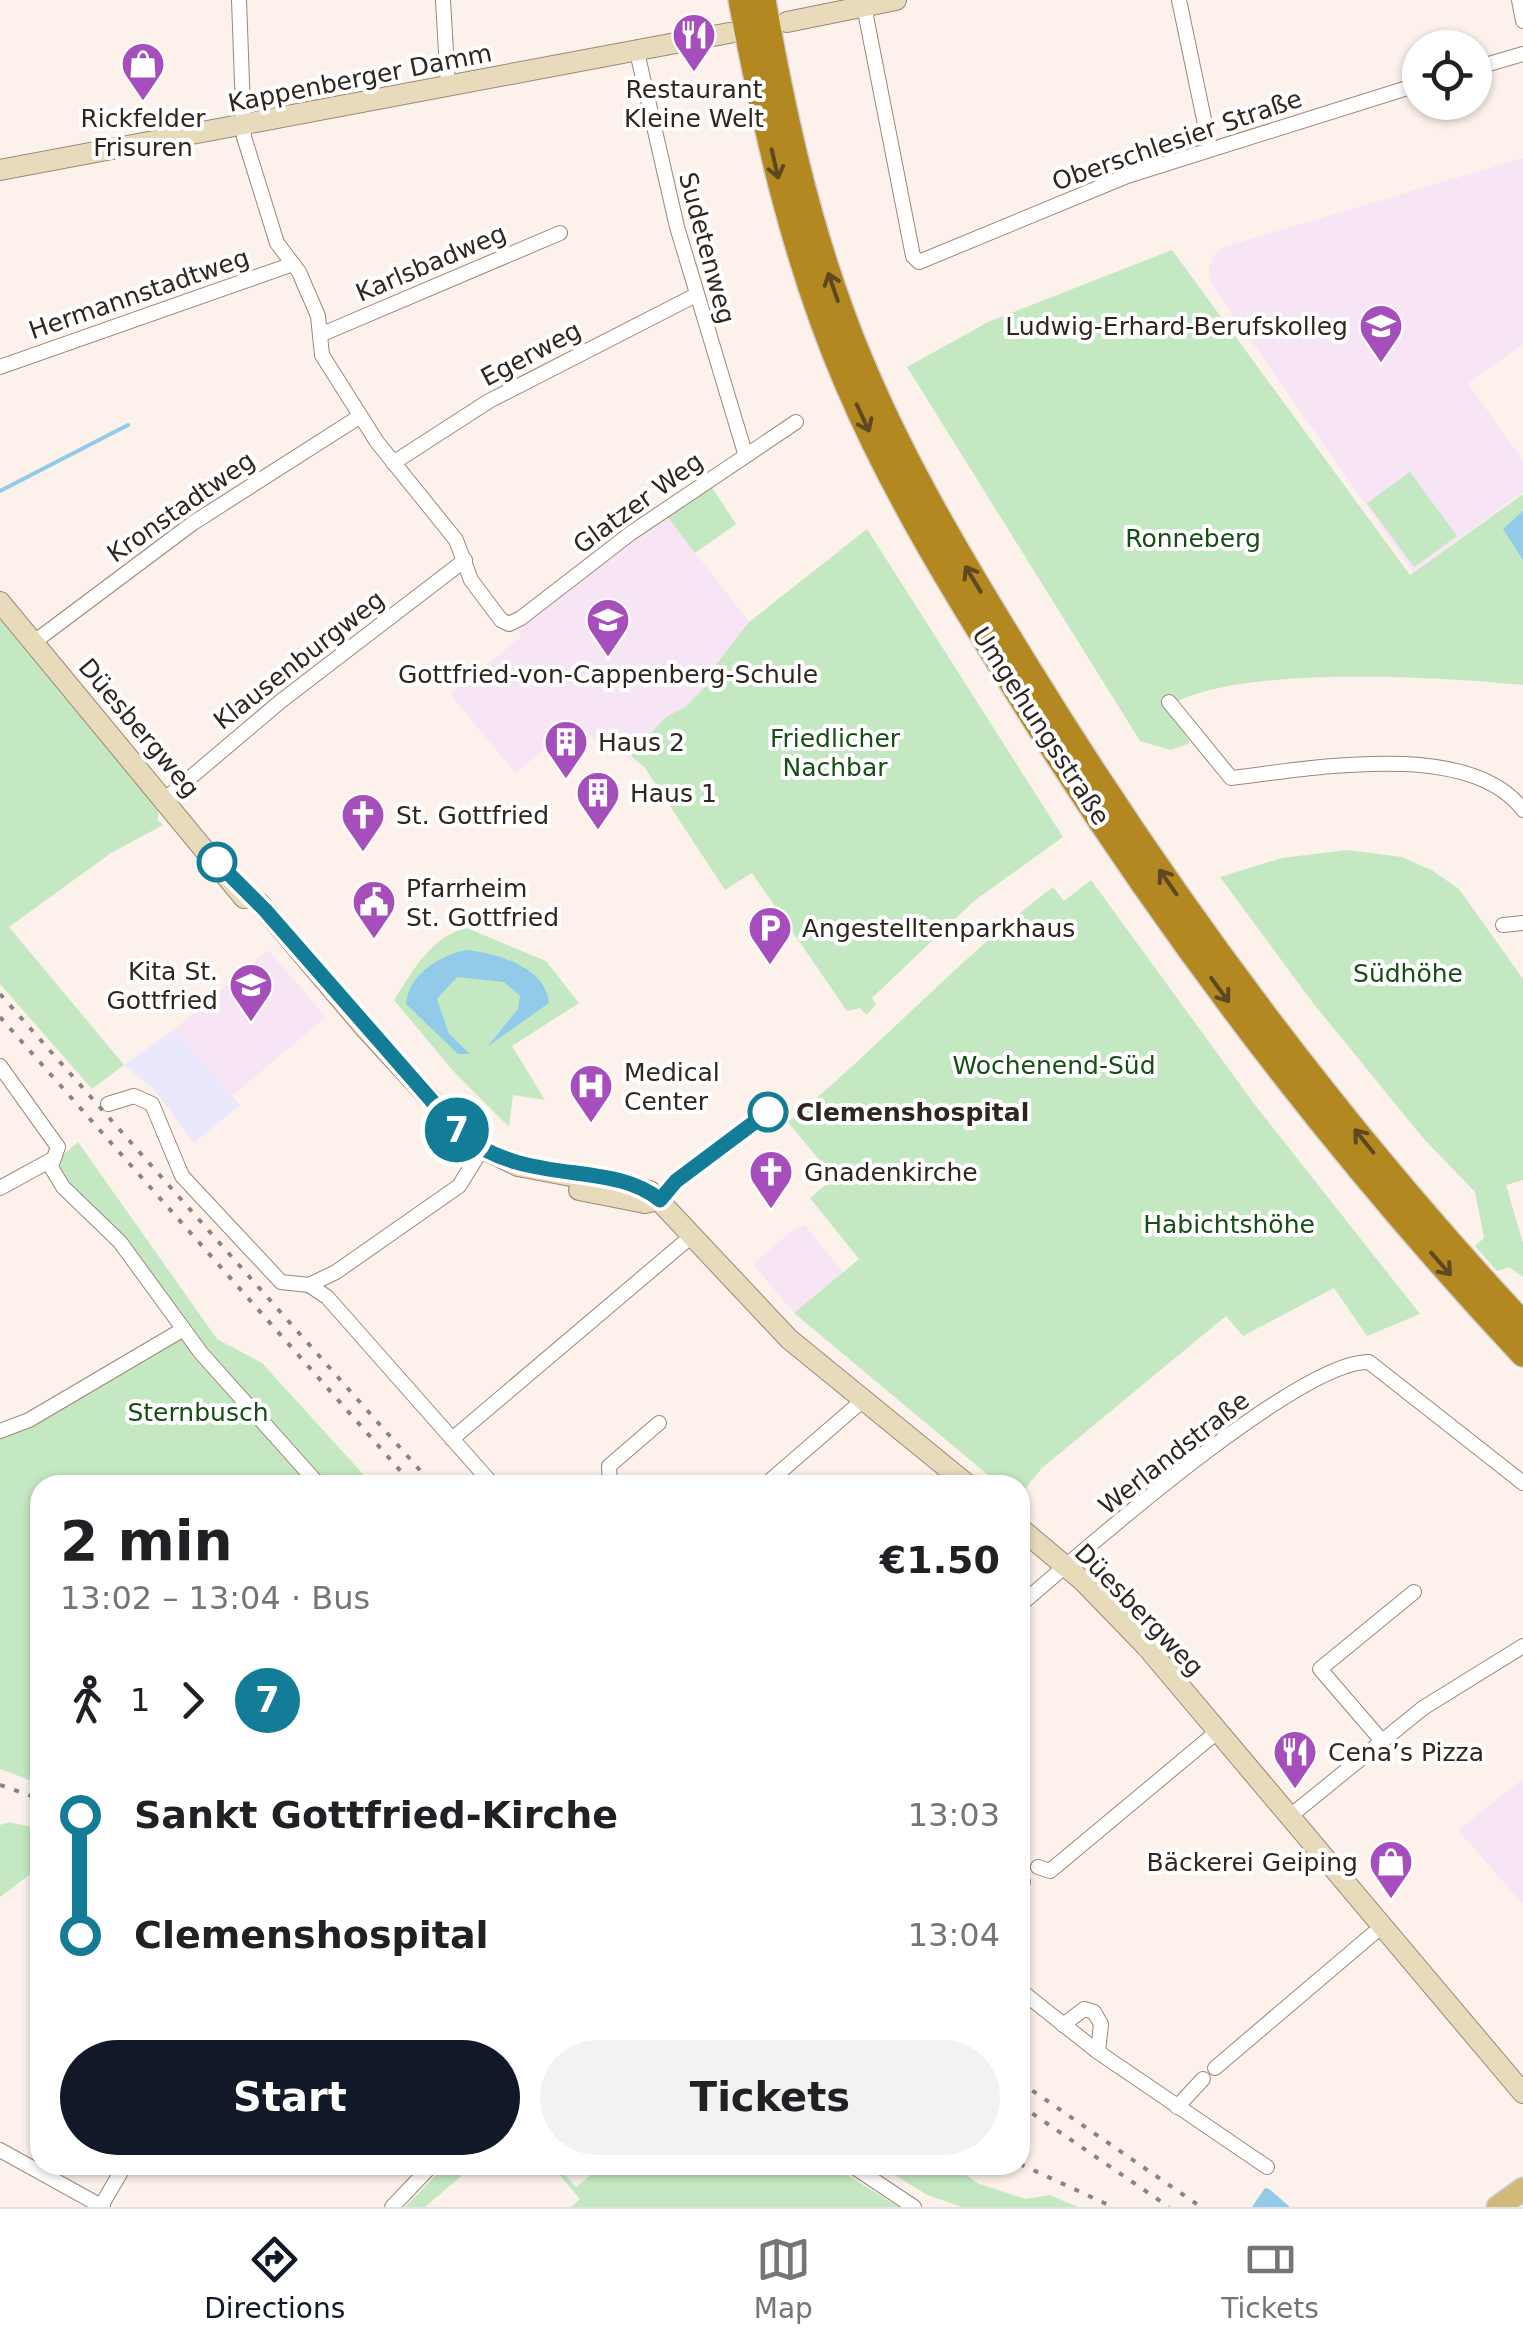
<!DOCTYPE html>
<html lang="en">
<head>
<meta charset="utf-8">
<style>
  body { margin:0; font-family:"DejaVu Sans",sans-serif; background:#f2f2f2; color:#202124; height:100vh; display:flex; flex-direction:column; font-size:38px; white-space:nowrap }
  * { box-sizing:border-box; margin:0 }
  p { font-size:32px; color:#757577 }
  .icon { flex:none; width:55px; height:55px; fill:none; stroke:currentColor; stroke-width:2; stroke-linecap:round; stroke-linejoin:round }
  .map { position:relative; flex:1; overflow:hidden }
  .side { position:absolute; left:30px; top:1475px; width:1000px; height:700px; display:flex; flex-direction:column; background:#fff; border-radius:30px; box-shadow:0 2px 8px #0004 }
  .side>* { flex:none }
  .badge { padding:0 20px; border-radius:32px; font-size:35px; line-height:65px }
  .buttons { position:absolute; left:1402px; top:30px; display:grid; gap:20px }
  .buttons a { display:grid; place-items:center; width:90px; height:90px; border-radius:50%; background:#fff; box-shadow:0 2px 8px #0004; font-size:50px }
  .map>.badge { position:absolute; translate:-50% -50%; box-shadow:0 0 0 5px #fff }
  .legs { display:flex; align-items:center; gap:15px; height:110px; padding:0 30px; font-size:32px }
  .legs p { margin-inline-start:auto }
  .summary { display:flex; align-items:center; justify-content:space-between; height:170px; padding:0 30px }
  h1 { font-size:55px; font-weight:700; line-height:75px }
  .button { display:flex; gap:20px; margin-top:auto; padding:20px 30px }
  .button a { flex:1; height:115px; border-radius:60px; background:#111827; color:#fff; font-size:40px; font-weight:700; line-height:115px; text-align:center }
  .button a+a { background:#f2f2f2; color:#202124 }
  ul { padding:0 30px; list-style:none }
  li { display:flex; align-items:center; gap:35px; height:120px; font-size:38px }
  li i { display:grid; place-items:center; width:15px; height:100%; margin:0 12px; background:currentColor }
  li i::after { content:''; width:25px; height:25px; margin:-12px; border:8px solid; border-radius:50%; background:#fff }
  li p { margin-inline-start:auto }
  li:first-child i { background:linear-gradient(#0000 50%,currentColor 0) }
  li:last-child i { background:linear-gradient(currentColor 50%,#0000 0) }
  .tab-bar { display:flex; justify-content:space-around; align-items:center; height:140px; border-top:2px solid #e0e0e0; background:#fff; font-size:28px; color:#757577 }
  .tab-bar a { display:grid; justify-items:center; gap:5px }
  .tab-bar .active { color:#111827 }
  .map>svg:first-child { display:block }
  .commercial { fill:#ebe7fd }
  .education { fill:#f7e4f4 }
  .green { fill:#c4e9c2 }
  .water { fill:#91cbe9 }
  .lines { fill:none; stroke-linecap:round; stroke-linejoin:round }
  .stream { stroke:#91cbe9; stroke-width:4 }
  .street-casing { stroke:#9d8777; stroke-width:16 }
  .secondary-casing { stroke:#9d8777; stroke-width:22 }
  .primary-casing { stroke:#d1cfce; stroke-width:25 }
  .highway-casing { stroke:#d1cfce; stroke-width:28 }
  .street { stroke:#fff; stroke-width:14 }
  .secondary { stroke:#e8dbbc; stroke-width:20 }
  .primary { stroke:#d2b879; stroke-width:22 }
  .highway { stroke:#b48820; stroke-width:25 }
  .rail { stroke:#8c837c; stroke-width:4; stroke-dasharray:5 10; stroke-linecap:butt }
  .oneway { stroke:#5e4820 }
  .line-1-casing { stroke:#fff; stroke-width:22 }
  .line-1 { stroke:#137c97; stroke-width:15 }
  .stop-1-dot { fill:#fff; stroke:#137c97; stroke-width:5 }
  .labels { text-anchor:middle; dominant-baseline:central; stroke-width:8; stroke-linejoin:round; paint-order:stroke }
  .street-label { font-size:25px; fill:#2f2620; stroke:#fff }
  .poi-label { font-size:25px; fill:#2f2620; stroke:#fff; text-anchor:start }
  .park-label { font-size:25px; fill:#154d15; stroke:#fff }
  .stop-label { font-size:25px; font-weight:bold; fill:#2f2620; stroke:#fff; text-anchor:start }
</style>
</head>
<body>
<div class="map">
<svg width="1523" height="2207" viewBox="0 0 1523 2207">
  <rect width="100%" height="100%" fill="#fcf2eb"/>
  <!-- commercial -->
  <polygon class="commercial" points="175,1029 240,1105 194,1143 154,1089 124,1065"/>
  <!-- education -->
  <g class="education">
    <polygon points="1523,158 1523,344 1468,384 1523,460 1523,492 1413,572 1210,282 1209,268 1213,256 1224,247"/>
    <polygon points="667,516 749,622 704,680 704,688 685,707 666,717 630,755 634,762 574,726 515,773 450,694 522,636 518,630"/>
    <polygon points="268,950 326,1017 232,1096 175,1029"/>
    <polygon points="805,1226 843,1272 794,1313 753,1264 794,1229"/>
    <polygon points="1523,1779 1523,1904 1458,1830"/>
  </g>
  <!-- green -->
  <g class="green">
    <path d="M 1172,250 L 1410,575 L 1523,494 L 1523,685 C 1446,677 1230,664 1168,707 L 1190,743 L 1171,750 L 1140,741 L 907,367 L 988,322 Z"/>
    <polygon points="1410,472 1457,536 1414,567 1367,503"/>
    <polygon points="711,486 736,524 695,553 667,516"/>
    <polygon points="867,529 1063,837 974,901 872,998 876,1005 866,1015 860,1008 847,1011 752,873 725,890 645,768 630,755 666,717 685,707 704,688 704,680 749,622"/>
    <polygon points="0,618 158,807 158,820 163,825 111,853 9,927 124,1065 92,1089 0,984"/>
    <polygon points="1347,850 1402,857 1433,871 1459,889 1523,979 1523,1180 1506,1185 1523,1243 1523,1277 1509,1267 1497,1271 1475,1246 1484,1238 1475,1192 1423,1138 1313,1003 1220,877 1282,858"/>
    <path d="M 1091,880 L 1255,1105 L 1420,1314 L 1367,1336 L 1334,1288 L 1243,1336 L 1226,1316 L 1042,1468 L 1020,1495 L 1020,1485 L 1000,1485 L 794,1313 L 859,1259 L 810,1198 L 834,1178 L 788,1122 C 880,1047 958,959 1053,887 L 1064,901 Z"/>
    <path d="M 467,928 L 546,961 L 579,1003 L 512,1046 L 545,1100 L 513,1095 L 509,1127 L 455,1073 L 394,1000 C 413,971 431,936 467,928 Z"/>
    <polygon points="78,1142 217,1339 262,1363 373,1485 40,1485 40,1784 0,1769 0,1438 183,1337 197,1334 122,1234 66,1181 60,1167 64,1154"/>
    <polygon points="9,1822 40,1829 40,1867 0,1897 0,1825"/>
    <polygon points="446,2165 474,2165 425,2207 405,2207"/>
    <polygon points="551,2165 556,2165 576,2187 603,2165 831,2165 899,2207 571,2207 580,2199"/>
    <polygon points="879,2165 953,2165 977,2183 1026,2199 1050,2195 1078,2207 962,2207 927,2195"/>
  </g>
  <!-- water -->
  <g class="water">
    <polygon points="1523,511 1523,560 1503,529"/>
    <path d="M 466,950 C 496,953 546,967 549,1003 L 487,1047 L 518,1009 L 520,996 L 504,982 L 457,977 L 437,999 L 449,1034 L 470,1054 L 458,1054 L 406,1004 C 409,974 439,956 466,950 Z"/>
    <polygon points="1265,2188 1269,2189 1290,2207 1252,2207"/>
  </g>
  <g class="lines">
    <!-- stream -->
    <polyline class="stream" points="0,491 128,425"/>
    <defs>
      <g id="street">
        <polyline points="239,0 244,137 277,243 299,272 318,316 322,355 377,442 456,540 471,580 501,620 509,624 521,618 631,533 796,422"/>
        <polyline points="443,0 448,87"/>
        <polyline points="1179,0 1210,148"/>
        <polyline points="1519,0 1523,21"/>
        <polyline points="864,6 913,256 919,262 1127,176 1420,84"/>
        <polyline points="637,52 677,227 745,453"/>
        <polyline points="1475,68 1523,54"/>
        <polyline points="320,335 560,233"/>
        <polyline points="0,367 293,264"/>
        <polyline points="393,463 489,401 696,295"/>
        <polyline points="34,642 193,523 359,417"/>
        <path d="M 1169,702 L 1231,778 C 1309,769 1469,738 1523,810"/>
        <polyline points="165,799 281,701 465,560"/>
        <polyline points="1503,925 1523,923"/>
        <polyline points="0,1066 58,1147 51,1167 63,1187 120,1242 201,1353 319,1485"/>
        <polyline points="108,1104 134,1096 152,1104 182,1176 281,1282 309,1285 336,1272 459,1186 482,1149"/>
        <polyline points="0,1188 51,1160"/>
        <polyline points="309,1285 327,1297 493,1485"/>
        <polyline points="0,1431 29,1420 182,1330"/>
        <polyline points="452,1439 694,1234"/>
        <polyline points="610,1485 609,1466 659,1423"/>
        <polyline points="765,1485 862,1401"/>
        <path d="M 1020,1605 C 1081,1553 1299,1360 1369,1362 L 1523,1483"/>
        <polyline points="1382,1741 1320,1669 1414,1592"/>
        <polyline points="1289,1817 1423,1708 1523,1646"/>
        <polyline points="1038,1867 1050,1871 1218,1731"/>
        <polyline points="1020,1885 1023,1882"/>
        <polyline points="1020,1990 1098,2052 1267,2167"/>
        <polyline points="1063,2025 1084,2009 1094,2012 1101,2024 1098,2052"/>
        <polyline points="1215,2068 1381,1927"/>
        <polyline points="1177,2107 1203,2079"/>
        <polyline points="0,2150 103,2207"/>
        <polyline points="851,2165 914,2207"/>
        <polyline points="101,2206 125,2165"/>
        <polyline points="392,2207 432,2165"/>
      </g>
      <g id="secondary">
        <polyline points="787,22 896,0"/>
        <polyline points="0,170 729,33"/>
        <polyline points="0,602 244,898"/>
        <polyline points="238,887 260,904 365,1028 471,1143 518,1166 650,1191 789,1339 968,1485"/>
        <polyline points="579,1190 645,1203 658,1200"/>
        <polyline points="1020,1528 1083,1581 1146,1646 1523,2093"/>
      </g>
      <polyline id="primary" points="1498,2207 1523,2189"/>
      <g id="highway">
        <path d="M 741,0 C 766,131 794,260 847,383 C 895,496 960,600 1025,704 C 1170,936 1336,1154 1523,1354"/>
        <path d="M 763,0 C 782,107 805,214 843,316 C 889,441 957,554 1027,667 C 1171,901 1336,1123 1523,1324"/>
      </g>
    </defs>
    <!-- street casing -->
    <use href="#street" class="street-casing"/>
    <!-- secondary casing -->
    <use href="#secondary" class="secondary-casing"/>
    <!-- primary casing -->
    <use href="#primary" class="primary-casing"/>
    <!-- highway casing -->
    <use href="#highway" class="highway-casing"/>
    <!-- street -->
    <use href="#street" class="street"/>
    <!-- secondary -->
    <use href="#secondary" class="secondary"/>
    <!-- primary -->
    <use href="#primary" class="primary"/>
    <!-- highway -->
    <use href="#highway" class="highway"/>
    <!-- rail -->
    <g class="rail">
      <polyline points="0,994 433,1485"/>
      <polyline points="0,1017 413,1485"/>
      <polyline points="0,1785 40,1799"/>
      <polyline points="1020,2082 1201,2207"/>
      <polyline points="1020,2105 1169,2207"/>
      <polyline points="1020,2164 1113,2207"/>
    </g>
  </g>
  <!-- one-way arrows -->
  <defs><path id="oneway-shaft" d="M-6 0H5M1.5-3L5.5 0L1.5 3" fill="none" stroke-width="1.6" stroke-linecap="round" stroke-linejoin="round" transform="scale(2.5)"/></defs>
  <g class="oneway">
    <use href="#oneway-shaft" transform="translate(775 164) rotate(77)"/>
    <use href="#oneway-shaft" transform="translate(833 287) rotate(-109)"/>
    <use href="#oneway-shaft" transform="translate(863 418) rotate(65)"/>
    <use href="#oneway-shaft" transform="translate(973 579) rotate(-121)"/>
    <use href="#oneway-shaft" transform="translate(1168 882) rotate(-125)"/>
    <use href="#oneway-shaft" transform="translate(1220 990) rotate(54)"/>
    <use href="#oneway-shaft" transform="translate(1364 1141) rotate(-129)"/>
    <use href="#oneway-shaft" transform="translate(1441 1264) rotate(49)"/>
  </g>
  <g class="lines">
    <defs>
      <path id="line-1" d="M 217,862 L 265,910 L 460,1133 C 526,1188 610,1159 660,1200 L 676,1181 L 768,1112"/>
    </defs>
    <!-- line-1 casing -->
    <use href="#line-1" class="line-1-casing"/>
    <!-- line-1 -->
    <use href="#line-1" class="line-1"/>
  </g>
  <!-- icons -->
  <defs>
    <symbol id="restaurant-pin" viewBox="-11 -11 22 30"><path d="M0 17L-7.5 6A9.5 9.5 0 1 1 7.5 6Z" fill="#a64fbc" stroke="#fff"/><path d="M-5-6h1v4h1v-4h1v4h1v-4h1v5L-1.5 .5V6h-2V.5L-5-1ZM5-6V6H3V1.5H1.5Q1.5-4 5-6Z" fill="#fff"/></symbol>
    <symbol id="shop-pin" viewBox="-11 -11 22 30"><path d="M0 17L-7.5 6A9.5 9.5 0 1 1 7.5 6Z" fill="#a64fbc" stroke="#fff"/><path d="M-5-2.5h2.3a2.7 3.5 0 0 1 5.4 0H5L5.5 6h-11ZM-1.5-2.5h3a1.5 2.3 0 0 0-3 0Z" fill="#fff"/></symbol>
    <symbol id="school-pin" viewBox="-11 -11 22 30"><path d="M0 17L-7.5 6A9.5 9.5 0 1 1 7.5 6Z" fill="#a64fbc" stroke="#fff"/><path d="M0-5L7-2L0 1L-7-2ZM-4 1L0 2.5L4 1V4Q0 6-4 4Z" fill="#fff"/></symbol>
    <symbol id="building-pin" viewBox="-11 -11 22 30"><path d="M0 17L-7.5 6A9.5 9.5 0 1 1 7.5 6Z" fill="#a64fbc" stroke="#fff"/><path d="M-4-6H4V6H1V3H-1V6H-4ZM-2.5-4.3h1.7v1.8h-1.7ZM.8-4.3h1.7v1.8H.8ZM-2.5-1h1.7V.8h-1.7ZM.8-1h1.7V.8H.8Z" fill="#fff"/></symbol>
    <symbol id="church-pin" viewBox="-11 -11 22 30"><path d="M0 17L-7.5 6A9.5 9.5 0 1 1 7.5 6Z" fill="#a64fbc" stroke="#fff"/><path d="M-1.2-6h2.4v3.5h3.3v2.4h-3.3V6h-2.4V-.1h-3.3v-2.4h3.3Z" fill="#fff"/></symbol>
    <symbol id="civic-pin" viewBox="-11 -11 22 30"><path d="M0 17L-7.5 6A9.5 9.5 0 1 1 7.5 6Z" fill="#a64fbc" stroke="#fff"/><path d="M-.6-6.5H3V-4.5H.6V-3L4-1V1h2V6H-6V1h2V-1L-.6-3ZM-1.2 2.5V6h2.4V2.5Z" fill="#fff"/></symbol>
    <symbol id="parking-pin" viewBox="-11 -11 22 30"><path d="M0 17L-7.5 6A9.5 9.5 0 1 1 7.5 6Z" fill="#a64fbc" stroke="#fff"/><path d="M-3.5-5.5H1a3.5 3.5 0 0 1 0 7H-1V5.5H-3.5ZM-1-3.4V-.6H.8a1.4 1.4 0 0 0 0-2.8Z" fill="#fff"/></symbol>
    <symbol id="hospital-pin" viewBox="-11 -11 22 30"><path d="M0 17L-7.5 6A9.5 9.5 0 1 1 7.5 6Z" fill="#a64fbc" stroke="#fff"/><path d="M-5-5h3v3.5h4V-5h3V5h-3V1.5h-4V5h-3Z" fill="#fff"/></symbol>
  </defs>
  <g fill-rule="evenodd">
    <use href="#restaurant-pin" x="669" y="10" width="50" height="68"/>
    <use href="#shop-pin" x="118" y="39" width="50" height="68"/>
    <use href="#school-pin" x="1356" y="301" width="50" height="68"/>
    <use href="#school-pin" x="583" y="595" width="50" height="68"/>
    <use href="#building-pin" x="541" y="717" width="50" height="68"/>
    <use href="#building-pin" x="573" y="768" width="50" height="68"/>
    <use href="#church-pin" x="338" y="790" width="50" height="68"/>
    <use href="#civic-pin" x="349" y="877" width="50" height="68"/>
    <use href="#parking-pin" x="745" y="903" width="50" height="68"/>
    <use href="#school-pin" x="226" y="960" width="50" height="68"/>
    <use href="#hospital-pin" x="566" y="1061" width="50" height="68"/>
    <use href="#church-pin" x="746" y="1147" width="50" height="68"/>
    <use href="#restaurant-pin" x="1270" y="1727" width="50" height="68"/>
    <use href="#shop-pin" x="1366" y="1837" width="50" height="68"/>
  </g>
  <!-- markers -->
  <g class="stop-1-dot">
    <circle cx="217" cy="862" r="18"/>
    <circle cx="768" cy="1112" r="18"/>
  </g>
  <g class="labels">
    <!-- street labels -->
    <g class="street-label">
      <text transform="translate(360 78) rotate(-11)">Kappenberger Damm</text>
      <text transform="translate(1177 140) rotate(-19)">Oberschlesier Straße</text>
      <text transform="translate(707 248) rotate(75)">Sudetenweg</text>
      <text transform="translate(431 263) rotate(-23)">Karlsbadweg</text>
      <text transform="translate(139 294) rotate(-19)">Hermannstadtweg</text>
      <text transform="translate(531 354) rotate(-28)">Egerweg</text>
      <text transform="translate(638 503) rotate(-36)">Glatzer Weg</text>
      <text transform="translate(181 507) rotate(-35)">Kronstadtweg</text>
      <text transform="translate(299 660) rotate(-38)">Klausenburgweg</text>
      <text transform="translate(1041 726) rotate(57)">Umgehungsstraße</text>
      <text transform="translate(139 728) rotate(50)">Düesbergweg</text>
      <text transform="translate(1174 1453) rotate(-38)">Werlandstraße</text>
      <text transform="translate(1139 1610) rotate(46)">Düesbergweg</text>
    </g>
    <!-- poi labels -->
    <g class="poi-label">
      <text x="694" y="89" text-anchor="middle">Restaurant<tspan x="694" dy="29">Kleine Welt</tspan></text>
      <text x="143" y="118" text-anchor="middle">Rickfelder<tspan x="143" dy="29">Frisuren</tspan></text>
      <text x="1348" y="326" text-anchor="end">Ludwig-Erhard-Berufskolleg</text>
      <text x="608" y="674" text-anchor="middle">Gottfried-von-Cappenberg-Schule</text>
      <text x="598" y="742">Haus 2</text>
      <text x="630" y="793">Haus 1</text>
      <text x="396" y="815">St. Gottfried</text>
      <text x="406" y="888">Pfarrheim<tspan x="406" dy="29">St. Gottfried</tspan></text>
      <text x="802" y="928">Angestelltenparkhaus</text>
      <text x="218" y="971" text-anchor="end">Kita St.<tspan x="218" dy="29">Gottfried</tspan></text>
      <text x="624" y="1072">Medical<tspan x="624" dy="29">Center</tspan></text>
      <text x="804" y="1172">Gnadenkirche</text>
      <text x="1328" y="1752">Cena’s Pizza</text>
      <text x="1358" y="1862" text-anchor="end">Bäckerei Geiping</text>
    </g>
    <!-- park labels -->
    <g class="park-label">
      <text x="1193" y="538">Ronneberg</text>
      <text x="835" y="738">Friedlicher<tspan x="835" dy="29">Nachbar</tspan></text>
      <text x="1408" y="973">Südhöhe</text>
      <text x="1054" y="1065">Wochenend-Süd</text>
      <text x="1229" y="1224">Habichtshöhe</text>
      <text x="198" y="1412">Sternbusch</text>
    </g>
    <!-- stop labels -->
    <g class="stop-label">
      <text x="796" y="1112">Clemenshospital</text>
    </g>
  </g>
</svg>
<div class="buttons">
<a><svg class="icon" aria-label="locate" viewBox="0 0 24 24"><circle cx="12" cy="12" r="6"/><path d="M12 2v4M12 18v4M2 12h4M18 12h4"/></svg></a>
</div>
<b class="badge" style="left:457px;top:1130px;background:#137c97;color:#fff">7</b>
<section class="side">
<div class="summary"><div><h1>2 min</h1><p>13:02 – 13:04 · Bus</p></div><b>€1.50</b></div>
<div class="legs"><svg class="icon" aria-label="walk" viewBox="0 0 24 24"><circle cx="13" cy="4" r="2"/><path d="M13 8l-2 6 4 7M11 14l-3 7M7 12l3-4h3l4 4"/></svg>1<svg class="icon" aria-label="forward" viewBox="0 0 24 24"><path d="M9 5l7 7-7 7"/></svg><b class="badge" style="background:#137c97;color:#fff">7</b></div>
<ul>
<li><i style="color:#137c97"></i><b>Sankt Gottfried-Kirche</b><p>13:03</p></li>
<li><i style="color:#137c97"></i><b>Clemenshospital</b><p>13:04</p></li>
</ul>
<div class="button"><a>Start</a><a>Tickets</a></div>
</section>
</div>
<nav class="tab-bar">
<a class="active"><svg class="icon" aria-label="directions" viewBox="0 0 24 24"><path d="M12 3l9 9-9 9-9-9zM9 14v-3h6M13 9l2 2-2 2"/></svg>Directions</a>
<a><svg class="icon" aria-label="map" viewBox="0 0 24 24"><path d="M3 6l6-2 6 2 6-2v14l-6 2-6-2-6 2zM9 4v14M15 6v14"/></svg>Map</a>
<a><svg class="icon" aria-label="tickets" viewBox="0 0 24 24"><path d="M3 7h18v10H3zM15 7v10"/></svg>Tickets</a>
</nav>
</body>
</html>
